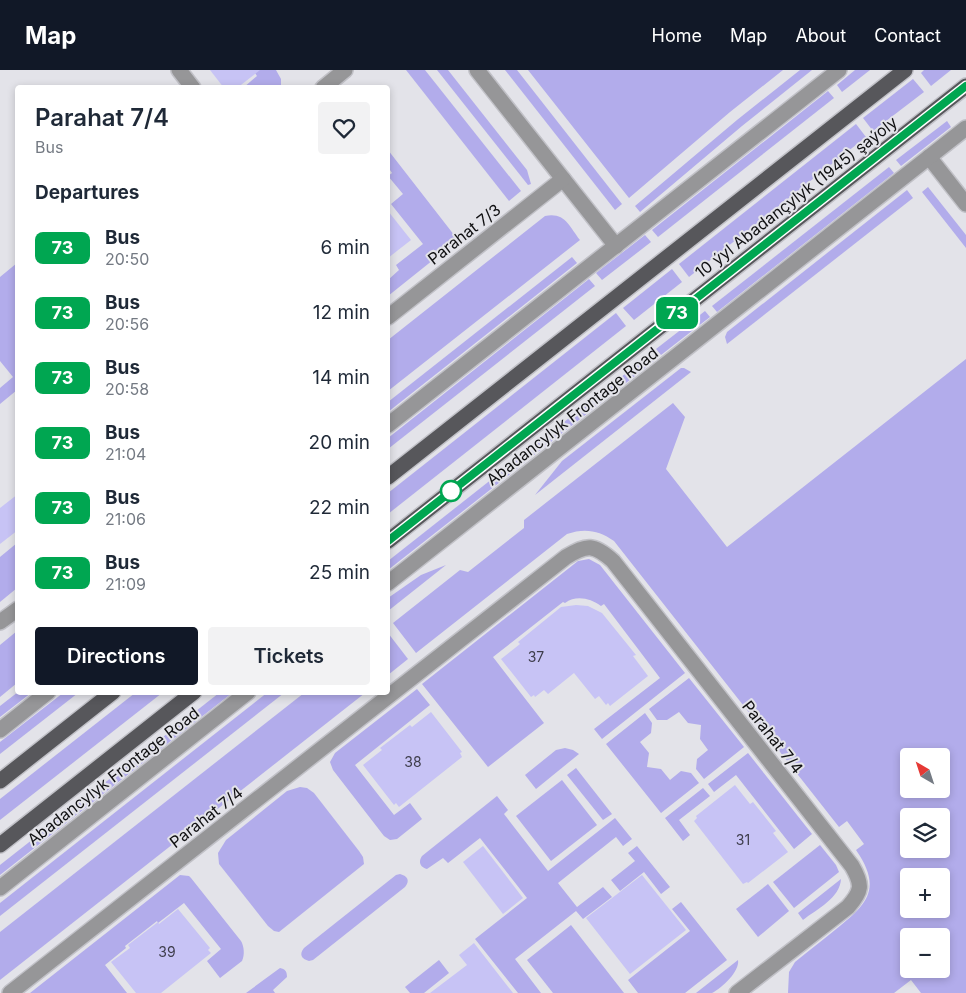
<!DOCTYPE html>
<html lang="en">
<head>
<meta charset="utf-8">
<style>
  body { margin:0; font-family:Inter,sans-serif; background:#f2f2f3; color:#1f2937; height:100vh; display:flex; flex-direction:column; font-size:19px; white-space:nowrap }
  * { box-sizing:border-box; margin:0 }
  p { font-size:16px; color:#747a83 }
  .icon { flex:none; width:28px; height:28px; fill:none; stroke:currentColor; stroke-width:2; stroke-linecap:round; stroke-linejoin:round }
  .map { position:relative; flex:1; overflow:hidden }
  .drawer { position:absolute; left:15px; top:15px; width:375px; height:610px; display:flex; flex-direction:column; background:#fff; border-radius:5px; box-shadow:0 2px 8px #0003 }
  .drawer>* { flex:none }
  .badge { padding:0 10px; border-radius:8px; font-size:18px; line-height:32px }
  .needle { width:32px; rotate:321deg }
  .fabs { position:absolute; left:900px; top:678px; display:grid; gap:10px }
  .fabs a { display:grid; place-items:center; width:50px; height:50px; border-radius:5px; background:#fff; box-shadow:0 2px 8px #0003; font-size:25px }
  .map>.badge { position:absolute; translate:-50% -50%; box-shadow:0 0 0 2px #fff }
  h2 { padding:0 20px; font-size:19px; line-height:45px }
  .round { display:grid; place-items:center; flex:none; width:52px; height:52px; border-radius:5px; background:#f2f2f3 }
  .overview { display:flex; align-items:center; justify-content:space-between; height:85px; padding:0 20px }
  h1 { font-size:24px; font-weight:600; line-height:38px }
  .action { display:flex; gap:10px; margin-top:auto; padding:10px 20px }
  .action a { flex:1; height:58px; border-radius:5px; background:#111827; color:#fff; font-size:20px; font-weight:600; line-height:58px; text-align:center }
  .action a+a { background:#f2f2f3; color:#1f2937 }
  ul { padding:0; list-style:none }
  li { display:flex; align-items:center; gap:15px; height:65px; padding:0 20px }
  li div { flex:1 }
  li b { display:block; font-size:19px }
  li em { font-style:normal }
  li .badge { min-width:55px; font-weight:700; text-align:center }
  header { display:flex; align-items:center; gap:30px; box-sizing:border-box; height:70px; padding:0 25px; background:#111827; color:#fff }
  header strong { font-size:24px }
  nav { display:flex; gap:28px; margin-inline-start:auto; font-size:18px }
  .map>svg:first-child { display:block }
  .green { fill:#b2aceb; fill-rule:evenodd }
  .building { fill:#c7c3f5 }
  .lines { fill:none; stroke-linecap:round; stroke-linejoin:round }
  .street-casing { stroke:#c1c1c7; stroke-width:18 }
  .primary-casing { stroke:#c1c1c7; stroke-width:18 }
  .street { stroke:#969698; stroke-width:15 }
  .primary { stroke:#57575b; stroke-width:15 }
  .line-casing { stroke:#fff; stroke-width:11 }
  .line { stroke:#00a651; stroke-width:8 }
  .stop-dot { fill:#fff; stroke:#00a651; stroke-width:2.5 }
  .labels { text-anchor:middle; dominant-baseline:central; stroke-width:4; stroke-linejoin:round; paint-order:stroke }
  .number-label { font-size:14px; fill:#3e3d4b }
  .street-label { font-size:16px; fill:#101012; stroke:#e3e3e9 }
</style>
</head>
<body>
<header>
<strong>Map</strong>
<nav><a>Home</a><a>Map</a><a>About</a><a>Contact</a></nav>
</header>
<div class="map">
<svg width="966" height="923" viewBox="0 0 966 923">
  <rect width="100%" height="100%" fill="#e3e3e9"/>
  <!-- green -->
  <g class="green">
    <polygon points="253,0 276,0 281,9 281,17 243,18 257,6"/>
    <polygon points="406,0 425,0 521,121 509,131"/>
    <polygon points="437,0 448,0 527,100 531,114 528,115"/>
    <polygon points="505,0 517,0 622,134 615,140"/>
    <polygon points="528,0 783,0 730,42 629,128"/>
    <polygon points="800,0 812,0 742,56 640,142 635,136 737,50"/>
    <polygon points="855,0 870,0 842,22 837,15"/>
    <polygon points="924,0 951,0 931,16 921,3"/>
    <polygon points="913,9 924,22 873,61 863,48"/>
    <polygon points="828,21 834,28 658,167 652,160"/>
    <polygon points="947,51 951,57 901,96 896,90"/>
    <polygon points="856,54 866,67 689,207 679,194"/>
    <polygon points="388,80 458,170 388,226 388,210 399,200 396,195 423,174 391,134 403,124 388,106 392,103 388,97"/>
    <polygon points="889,97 894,103 717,242 712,236"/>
    <polygon points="928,117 966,165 966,178 922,122"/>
    <polygon points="907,120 913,128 727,274 725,267 727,262"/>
    <path d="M 545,146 C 565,142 569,156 580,170 L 388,321 L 388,270 Z"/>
    <polygon points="645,165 651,172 602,210 596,203"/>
    <polygon points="572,187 577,193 388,342 388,332"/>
    <polygon points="17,193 17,320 0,334 0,318 13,307 0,291 0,207"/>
    <polygon points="672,199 682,212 634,250 623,238"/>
    <polygon points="589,209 595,216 388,379 388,368"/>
    <polygon points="705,241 710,247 661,285 656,279"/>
    <polygon points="616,243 626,256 388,444 388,423"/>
    <polygon points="649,285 654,291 388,500 388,491"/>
    <path d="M 966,289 L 966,923 L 921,923 L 911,910 L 894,923 L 788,923 L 789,902 L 795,892 C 808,881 822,871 835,860 C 867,835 883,819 856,780 L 864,774 L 847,751 L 839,757 L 614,471 C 599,460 584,458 567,464 L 416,583 L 393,553 L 460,500 L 468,502 L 524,458 L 524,450 L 673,333 L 685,347 L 666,399 L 727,477 ZM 909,686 L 941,686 L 941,719 L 909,719 ZM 941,746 L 941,779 L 909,779 L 909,746 ZM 909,806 L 941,806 L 941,839 L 909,839 ZM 909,866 L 941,866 L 941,899 L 909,899 Z"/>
    <polygon points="681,298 684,298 691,302 535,425 562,391"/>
    <polygon points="17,473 17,518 0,532 0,487"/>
    <path d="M 589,489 L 600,495 L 685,603 L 602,669 L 594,659 L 660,608 L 604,534 L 601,536 C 590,528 576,525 565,533 L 563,532 L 493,587 L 544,653 L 488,697 L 422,614 L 578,491 Z"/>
    <polygon points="446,495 388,541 388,528 421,505"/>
    <polygon points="17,561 17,613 0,627 0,575"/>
    <polygon points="388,563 408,589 388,605"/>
    <polygon points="689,608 744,677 704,709 696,699 697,689 708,680 700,669 701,655 688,653 679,642 667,650 657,650 649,639"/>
    <polygon points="417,619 430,635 355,695 394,745 410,733 422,749 397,769 390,770 384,766 333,700 330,692 335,683"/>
    <polygon points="18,622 31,623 0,647 0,636"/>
    <polygon points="268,622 284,623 0,846 0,833"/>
    <polygon points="63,623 78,623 0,684 0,672"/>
    <polygon points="135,623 162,623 0,750 0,729"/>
    <polygon points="219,623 232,623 0,805 0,795"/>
    <polygon points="304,623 365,623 0,910 0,862"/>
    <polygon points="645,643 652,653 651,663 640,672 649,683 647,697 661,699 670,710 681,701 691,703 699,713 661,743 606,674"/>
    <polygon points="565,678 573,680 579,684 536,719 525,705 556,680"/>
    <polygon points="748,683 812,764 794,779 736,705 714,722 708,714"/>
    <polygon points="576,698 612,744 603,750 567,705"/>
    <polygon points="562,710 597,755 551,791 516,746"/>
    <polygon points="300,717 307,718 314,723 359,781 363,787 364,794 279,862 274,861 268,856 219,794 218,783 226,770 287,721"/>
    <polygon points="703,718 710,726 679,750 690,765 683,771 665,748"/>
    <path d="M 497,726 L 508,740 L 504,744 L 548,801 L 615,748 L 632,769 L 623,776 L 616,767 L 558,813 L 577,837 L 603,817 L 612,827 L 583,849 L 576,841 L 515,889 L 541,923 L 518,923 L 475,869 L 527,828 L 480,768 L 448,793 L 443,788 L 427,799 C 420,797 418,792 422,786 Z"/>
    <polygon points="820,775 836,795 839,802 794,838 773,812"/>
    <polygon points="637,776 670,817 661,824 644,802 620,821 611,810 635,791 628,783"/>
    <path d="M 400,804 C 408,806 410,811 405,817 L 313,890 L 309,891 C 301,889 299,884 304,878 L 396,805 Z"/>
    <path d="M 180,805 L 189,806 L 191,808 L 241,871 C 244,876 245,885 242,891 L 220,908 L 207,891 L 221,879 L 184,833 L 158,853 L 157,851 L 125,876 L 126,878 L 105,895 L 127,923 L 30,923 Z"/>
    <path d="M 841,809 C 840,828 817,839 803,850 L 798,843 Z"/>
    <polygon points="768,814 789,841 758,867 736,839"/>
    <polygon points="681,832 727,890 685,923 638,923 628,910 690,861 672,839"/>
    <polygon points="571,855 624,923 553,923 527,890"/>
    <polygon points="439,890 449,903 424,923 410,923 405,917"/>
    <path d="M 738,890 C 740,901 722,918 712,923 C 708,923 701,923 696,923 Z"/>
    <path d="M 280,898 C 285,899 287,901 287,907 L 273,920 L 275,923 L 246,923 Z"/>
  </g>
  <!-- building -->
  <g class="building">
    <polygon points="210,0 260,0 237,18 224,18"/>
    <polygon points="388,141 411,170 388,188"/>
    <polygon points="18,424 18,460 0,474 0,438"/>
    <polygon points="576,535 588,536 602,543 636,585 633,586 648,606 610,636 608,633 606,635 599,626 595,629 574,603 548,624 544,620 535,627 534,625 531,627 501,589 520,574 518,572 561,537"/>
    <polygon points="431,642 462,682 460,683 462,687 399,737 396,733 394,735 363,695 382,680 380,678 410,655 412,657"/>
    <polygon points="735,715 750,734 753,732 776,761 773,763 788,782 748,813 747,812 743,814 694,751 697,748 696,746"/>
    <polygon points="483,776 523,828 503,844 463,792"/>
    <polygon points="642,805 686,860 630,904 586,848"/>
    <polygon points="178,839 210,878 208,880 211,883 161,923 136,923 111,892 130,878 128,875 158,852 159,854"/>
    <polygon points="474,873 513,923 430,923 467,895 459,885"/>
  </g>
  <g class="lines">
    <defs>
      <g id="street">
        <polyline points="179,0 193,18"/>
        <polyline points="477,0 616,176"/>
        <polyline points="323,18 345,0"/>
        <polyline points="929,87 966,134"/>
        <polyline points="388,247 563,109"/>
        <polyline points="388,355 839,0"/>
        <polyline points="388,513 966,58"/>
        <polyline points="0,552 18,539"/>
        <polyline points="0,660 48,622"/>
        <polyline points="0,818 248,622"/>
        <path d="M 10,923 L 566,487 C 587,474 594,474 613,491 L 852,796 C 863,815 862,821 848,837 L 737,923"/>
      </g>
      <g id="primary">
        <polyline points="388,407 905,0"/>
        <polyline points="388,471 966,16"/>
        <polyline points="0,711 113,622"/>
        <polyline points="0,775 194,622"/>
      </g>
    </defs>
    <!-- street casing -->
    <use href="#street" class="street-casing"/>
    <!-- primary casing -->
    <use href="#primary" class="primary-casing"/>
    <!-- street -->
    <use href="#street" class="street"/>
    <!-- primary -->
    <use href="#primary" class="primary"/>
  </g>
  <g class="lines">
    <defs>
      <polyline id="line" points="388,471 966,16"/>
    </defs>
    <!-- line casing -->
    <use href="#line" class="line-casing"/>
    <!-- line -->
    <use href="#line" class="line"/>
  </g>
  <!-- markers -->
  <circle class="stop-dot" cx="451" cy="421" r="10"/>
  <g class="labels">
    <!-- number labels -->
    <g class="number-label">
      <text x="536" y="586">37</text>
      <text x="413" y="691">38</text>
      <text x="743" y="769">31</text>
      <text x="167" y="881">39</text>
    </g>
    <!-- street labels -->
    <g class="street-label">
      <text transform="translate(796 127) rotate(-38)">10 ýyl Abadançylyk (1945) şaýoly</text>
      <text transform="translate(464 164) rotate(-38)">Parahat 7/3</text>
      <text transform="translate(572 346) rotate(-38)">Abadancylyk Frontage Road</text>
      <text transform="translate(773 667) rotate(52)">Parahat 7/4</text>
      <text transform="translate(113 706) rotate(-38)">Abadancylyk Frontage Road</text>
      <text transform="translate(206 747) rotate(-38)">Parahat 7/4</text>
    </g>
  </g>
</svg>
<div class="fabs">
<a><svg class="needle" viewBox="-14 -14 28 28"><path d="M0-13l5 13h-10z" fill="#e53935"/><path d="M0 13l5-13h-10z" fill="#747a83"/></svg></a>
<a><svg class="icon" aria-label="layers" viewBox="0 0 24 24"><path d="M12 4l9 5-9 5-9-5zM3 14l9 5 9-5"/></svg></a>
<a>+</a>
<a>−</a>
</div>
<b class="badge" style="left:677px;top:243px;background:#00a651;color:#fff">73</b>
<section class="drawer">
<div class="overview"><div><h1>Parahat 7/4</h1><p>Bus</p></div><a class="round"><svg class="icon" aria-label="heart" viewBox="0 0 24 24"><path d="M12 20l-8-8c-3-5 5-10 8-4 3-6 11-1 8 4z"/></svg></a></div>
<h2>Departures</h2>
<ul>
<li><span class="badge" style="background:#00a651;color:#fff">73</span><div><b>Bus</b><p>20:50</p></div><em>6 min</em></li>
<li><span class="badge" style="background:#00a651;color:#fff">73</span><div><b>Bus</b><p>20:56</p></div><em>12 min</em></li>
<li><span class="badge" style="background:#00a651;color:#fff">73</span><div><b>Bus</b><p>20:58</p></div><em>14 min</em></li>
<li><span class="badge" style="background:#00a651;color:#fff">73</span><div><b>Bus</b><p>21:04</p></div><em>20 min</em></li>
<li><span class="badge" style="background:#00a651;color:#fff">73</span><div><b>Bus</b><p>21:06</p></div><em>22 min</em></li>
<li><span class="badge" style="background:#00a651;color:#fff">73</span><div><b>Bus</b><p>21:09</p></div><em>25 min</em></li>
</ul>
<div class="action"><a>Directions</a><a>Tickets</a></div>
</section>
</div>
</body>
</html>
